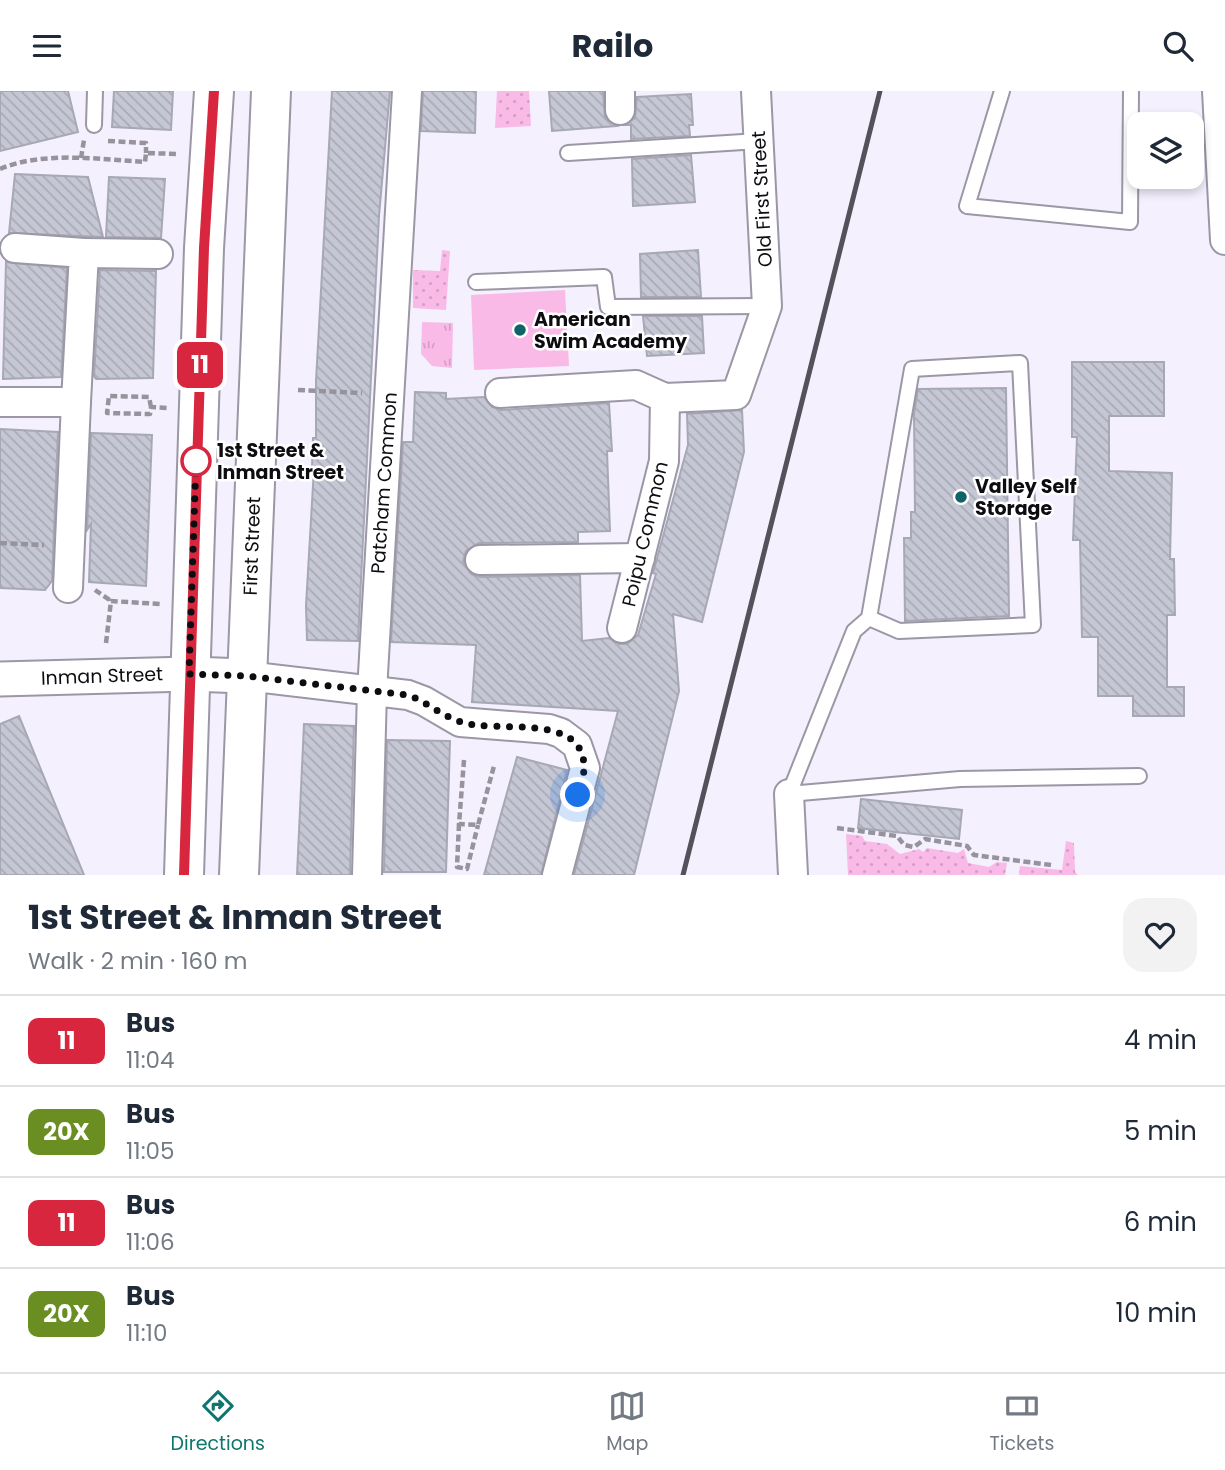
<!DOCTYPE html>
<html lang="en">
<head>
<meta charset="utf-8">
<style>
  body { margin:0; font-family:Poppins,sans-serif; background:#f2f2f3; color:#1f2937; height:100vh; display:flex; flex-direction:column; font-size:26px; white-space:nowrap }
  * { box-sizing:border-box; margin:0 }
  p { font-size:23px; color:#747a83 }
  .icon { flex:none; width:38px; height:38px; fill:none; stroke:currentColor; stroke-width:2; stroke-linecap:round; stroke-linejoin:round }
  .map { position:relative; height:784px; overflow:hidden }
  .sheet { display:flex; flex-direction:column; background:#fff; flex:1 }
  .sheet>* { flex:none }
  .badge { padding:0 14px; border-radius:10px; font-size:24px; line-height:46px }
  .buttons { position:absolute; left:1127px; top:21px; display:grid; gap:14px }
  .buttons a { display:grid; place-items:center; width:77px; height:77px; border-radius:14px; background:#fff; box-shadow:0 4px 10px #0003; font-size:35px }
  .you { position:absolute; width:35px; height:35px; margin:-18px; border:5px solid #fff; border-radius:50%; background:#1a73e8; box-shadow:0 0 0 10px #1a73e833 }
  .map>.badge { position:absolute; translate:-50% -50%; box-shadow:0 0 0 4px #fff }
  .round { display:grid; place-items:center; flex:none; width:74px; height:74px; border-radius:21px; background:#f2f2f3 }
  .headline { display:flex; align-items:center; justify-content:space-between; height:119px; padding:0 28px }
  h1 { font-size:33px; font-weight:700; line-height:52px }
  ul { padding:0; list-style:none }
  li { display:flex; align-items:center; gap:21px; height:91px; padding:0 28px; border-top:2px solid #e0e1e3 }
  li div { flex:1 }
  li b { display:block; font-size:26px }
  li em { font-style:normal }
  li .badge { min-width:77px; font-weight:700; text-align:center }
  header { display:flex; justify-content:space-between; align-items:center; height:91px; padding:0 28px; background:#fff; font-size:32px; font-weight:700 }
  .dock { display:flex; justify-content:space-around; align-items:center; height:98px; border-top:2px solid #e0e1e3; background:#fff; font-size:19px; color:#747a83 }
  .dock a { display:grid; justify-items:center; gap:4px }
  .dock .current { color:#0f766e }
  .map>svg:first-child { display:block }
  .grass { fill:url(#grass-dots) }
  .park { fill:url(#park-tufts) }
  .garden { fill:#f9bae7 }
  .building { fill:url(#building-back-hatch); stroke:#a7a8b6; stroke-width:2 }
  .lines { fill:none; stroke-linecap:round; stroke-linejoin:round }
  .service-casing { stroke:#9b97a4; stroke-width:18 }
  .minor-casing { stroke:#9b97a4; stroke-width:32 }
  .tertiary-casing { stroke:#9b97a4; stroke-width:37 }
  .primary-casing { stroke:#9b97a4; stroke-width:42 }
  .path { stroke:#96939d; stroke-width:4.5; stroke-dasharray:7 3.5; stroke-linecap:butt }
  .service { stroke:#fff; stroke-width:14 }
  .minor { stroke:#fff; stroke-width:28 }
  .tertiary { stroke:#fff; stroke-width:33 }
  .primary { stroke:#fff; stroke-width:38 }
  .rail { stroke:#535159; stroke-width:5 }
  .line-casing { stroke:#fff; stroke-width:16 }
  .line { stroke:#d7263d; stroke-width:10 }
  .walk { stroke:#0d0c11; stroke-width:7; stroke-dasharray:0 12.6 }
  .poi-dot { fill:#126269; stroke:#fff; stroke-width:2.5 }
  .stop-dot { fill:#fff; stroke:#d7263d; stroke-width:3.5 }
  .labels { text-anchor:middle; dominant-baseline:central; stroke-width:5; stroke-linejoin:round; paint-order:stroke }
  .street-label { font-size:19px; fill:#0d0c11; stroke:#fff }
  .poi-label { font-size:19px; font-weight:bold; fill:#0d0c11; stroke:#fff; text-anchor:start }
  .stop-label { font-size:19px; font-weight:bold; fill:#0d0c11; stroke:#fff; text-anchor:start }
</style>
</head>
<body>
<header><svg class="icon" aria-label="menu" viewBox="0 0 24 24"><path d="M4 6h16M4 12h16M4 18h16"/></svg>Railo<svg class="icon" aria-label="search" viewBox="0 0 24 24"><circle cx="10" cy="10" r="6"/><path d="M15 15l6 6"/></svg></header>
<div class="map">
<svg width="1225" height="784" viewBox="0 0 1225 784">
  <defs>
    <pattern id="grass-dots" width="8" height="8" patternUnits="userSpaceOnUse" patternTransform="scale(1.75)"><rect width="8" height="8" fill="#f9bae7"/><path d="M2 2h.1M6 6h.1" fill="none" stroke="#d49fc5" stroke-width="1.8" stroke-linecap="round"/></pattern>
    <pattern id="park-tufts" width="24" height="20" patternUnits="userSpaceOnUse" patternTransform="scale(1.75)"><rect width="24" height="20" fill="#f9bae7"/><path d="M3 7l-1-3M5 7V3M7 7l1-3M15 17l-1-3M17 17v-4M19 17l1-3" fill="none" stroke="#d49fc5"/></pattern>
    <pattern id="building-back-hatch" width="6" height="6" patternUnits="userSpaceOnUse" patternTransform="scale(1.75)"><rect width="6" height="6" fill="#c5c7d4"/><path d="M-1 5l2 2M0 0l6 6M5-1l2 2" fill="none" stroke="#a8aab5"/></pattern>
  </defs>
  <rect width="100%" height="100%" fill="#f4f0fe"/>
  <!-- grass -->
  <g class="grass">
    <polygon points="497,0 529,0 531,35 495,37"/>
    <polygon points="442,159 450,160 446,219 413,217 413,179 440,180"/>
    <polygon points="846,743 862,745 865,750 887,753 900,763 919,758 923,761 927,757 958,762 964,758 968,772 989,776 997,771 1007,772 1005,784 848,784"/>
    <polygon points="1066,750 1074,752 1075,781 1078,784 1019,784 1020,775 1062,779"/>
  </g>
  <!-- park -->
  <polygon class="park" points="422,231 453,232 452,277 432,275 421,263"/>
  <!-- garden -->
  <polygon class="garden" points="565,199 569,275 474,279 471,204"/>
  <!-- building -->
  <g class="building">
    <polygon points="0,0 68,0 78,41 0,60"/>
    <polygon points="114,0 173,0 171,39 112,36"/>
    <polygon points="332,0 390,0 379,125 358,550 307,549 306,515 314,377 312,377 313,347 316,347 316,290"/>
    <polygon points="423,0 476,0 475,42 421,40"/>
    <polygon points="549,0 603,0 605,27 617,35 552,40"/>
    <polygon points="691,3 693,34 689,34 690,45 631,48 631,34 625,34 635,27 637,6"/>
    <polygon points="691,64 695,111 633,115 632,68"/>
    <polygon points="15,83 88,86 103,146 9,142"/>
    <polygon points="109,86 165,88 161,147 106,146"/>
    <polygon points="698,159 701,206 641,206 640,163"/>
    <polygon points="6,171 67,177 61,286 3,288"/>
    <polygon points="100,179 156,180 153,287 96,288 94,285"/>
    <polygon points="643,225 702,225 704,262 647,265"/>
    <polygon points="1072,271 1164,271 1164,325 1109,325 1109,380 1172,382 1170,468 1174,468 1175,524 1167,524 1167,596 1184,596 1184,625 1133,625 1133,605 1098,605 1098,546 1082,546 1080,449 1073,449 1077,346 1072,346"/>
    <polygon points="1006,297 1009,525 905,530 904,447 911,447 911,421 915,421 914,323 918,298"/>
    <polygon points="415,301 446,302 446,308 484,306 492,316 501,319 609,312 612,360 607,360 610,440 578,441 578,451 479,452 466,460 463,470 471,483 480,486 580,484 582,550 609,547 619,553 627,553 638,544 656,483 653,482 688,354 687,323 742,319 744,361 702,531 673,523 679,600 634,784 574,784 618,620 472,611 476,554 391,551 403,351 413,351"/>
    <polygon points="0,338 58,341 52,490 45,499 0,497"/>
    <polygon points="91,342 152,344 146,495 89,491 91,433 87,439"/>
    <polygon points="19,625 84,784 0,784 0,633"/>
    <polygon points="304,633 354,635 350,784 297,784"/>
    <polygon points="387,649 450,650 446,781 384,781"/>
    <polygon points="517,666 567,679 541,784 484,784"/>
    <polygon points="861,708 962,719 959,748 858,737"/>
  </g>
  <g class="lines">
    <defs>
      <g id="service">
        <polyline points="1002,0 967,115 1130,131 1131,0"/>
        <polyline points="94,34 95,0"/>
        <polyline points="568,62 759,50"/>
        <polyline points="476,191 604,186 608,216 767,215"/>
        <polyline points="869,527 899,540 1033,534 1020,272 912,278 869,527 854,540 789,703 960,688 1139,685"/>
      </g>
      <g id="minor">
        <polyline points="620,0 620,19"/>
        <polyline points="1217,0 1225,149"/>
        <polyline points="84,162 158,163"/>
        <polyline points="500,302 636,294 665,307 736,304 767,215 756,0"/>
        <polyline points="0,311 76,311 84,162 15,157"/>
        <polyline points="480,469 640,467"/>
        <polyline points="68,497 76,311"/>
        <polyline points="622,537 664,370 665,307"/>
        <polyline points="246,585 408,604 424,610 460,631 549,638 561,642 577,654 585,677 557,784"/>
        <polyline points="789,703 793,784"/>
        <polyline points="367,784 372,600 407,0"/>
      </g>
      <polyline id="tertiary" points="0,588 189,583 246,585"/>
      <g id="primary">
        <polyline points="184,784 204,157 214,0"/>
        <polyline points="239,784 271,0"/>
      </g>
    </defs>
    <!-- service casing -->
    <use href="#service" class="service-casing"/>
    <!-- minor casing -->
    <use href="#minor" class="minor-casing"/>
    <!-- tertiary casing -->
    <use href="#tertiary" class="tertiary-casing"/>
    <!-- primary casing -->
    <use href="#primary" class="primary-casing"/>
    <!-- path -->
    <g class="path">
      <polyline points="108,50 146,52 146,62"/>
      <polyline points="81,67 84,49"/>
      <path d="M 0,78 C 42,60 99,68 145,71 L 146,62 L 178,63"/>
      <polyline points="298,299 362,302"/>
      <polyline points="151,316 149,306 109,305 107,322 150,323 151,316 168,317"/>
      <polyline points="0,452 44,454"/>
      <polyline points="95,499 111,510"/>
      <polyline points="106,552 111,510 160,513"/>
      <polyline points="464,669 459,733 478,734 494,675"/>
      <polyline points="459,733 457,776 467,778 478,734"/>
      <polyline points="837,737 897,745 904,754 914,756 925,748 967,755 974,764 1051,774"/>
    </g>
    <!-- service -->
    <use href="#service" class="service"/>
    <!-- minor -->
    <use href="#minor" class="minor"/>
    <!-- tertiary -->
    <use href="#tertiary" class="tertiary"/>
    <!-- primary -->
    <use href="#primary" class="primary"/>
    <!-- rail -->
    <polyline class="rail" points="683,784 880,0"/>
  </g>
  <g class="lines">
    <defs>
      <polyline id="line" points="184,784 204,157 214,0"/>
    </defs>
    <!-- line casing -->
    <use href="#line" class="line-casing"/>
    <!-- line -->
    <use href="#line" class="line"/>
    <!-- walk -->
    <path class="walk" d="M 196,370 L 189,583 L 246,585 L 408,604 C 427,611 442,625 461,631 C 495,643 585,620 584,677 C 584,685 580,696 578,704"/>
  </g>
  <!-- markers -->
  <g class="poi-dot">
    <circle cx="520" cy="239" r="7"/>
    <circle cx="961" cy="406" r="7"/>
  </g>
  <circle class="stop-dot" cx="196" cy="370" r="14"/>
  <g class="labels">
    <!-- street labels -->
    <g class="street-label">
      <text transform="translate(762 108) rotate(-93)">Old First Street</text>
      <text transform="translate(384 392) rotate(-86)">Patcham Common</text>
      <text transform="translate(645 443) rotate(-77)">Poipu Common</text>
      <text transform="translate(252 455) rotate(-88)">First Street</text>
      <text transform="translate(102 585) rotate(-2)">Inman Street</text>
    </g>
    <!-- poi labels -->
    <g class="poi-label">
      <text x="534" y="228">American<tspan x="534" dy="22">Swim Academy</tspan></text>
      <text x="975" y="395">Valley Self<tspan x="975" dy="22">Storage</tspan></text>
    </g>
    <!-- stop labels -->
    <g class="stop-label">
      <text x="217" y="359">1st Street &amp;<tspan x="217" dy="22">Inman Street</tspan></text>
    </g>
  </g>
</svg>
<div class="buttons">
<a><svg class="icon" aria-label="layers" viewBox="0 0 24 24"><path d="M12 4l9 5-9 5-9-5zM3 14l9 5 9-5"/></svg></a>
</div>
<div class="you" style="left:578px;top:704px"></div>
<b class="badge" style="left:200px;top:274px;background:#d7263d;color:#fff">11</b>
</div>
<section class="sheet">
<div class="headline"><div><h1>1st Street &amp; Inman Street</h1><p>Walk · 2 min · 160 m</p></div><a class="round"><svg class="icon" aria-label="heart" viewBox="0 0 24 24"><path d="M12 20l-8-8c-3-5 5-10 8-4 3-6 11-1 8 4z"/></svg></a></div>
<ul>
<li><span class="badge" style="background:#d7263d;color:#fff">11</span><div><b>Bus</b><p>11:04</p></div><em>4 min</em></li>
<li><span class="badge" style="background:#6b8e23;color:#fff">20X</span><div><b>Bus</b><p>11:05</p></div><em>5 min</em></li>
<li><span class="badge" style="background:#d7263d;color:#fff">11</span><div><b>Bus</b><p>11:06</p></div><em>6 min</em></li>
<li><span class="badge" style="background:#6b8e23;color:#fff">20X</span><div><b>Bus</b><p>11:10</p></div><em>10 min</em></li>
</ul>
</section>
<nav class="dock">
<a class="current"><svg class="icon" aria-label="directions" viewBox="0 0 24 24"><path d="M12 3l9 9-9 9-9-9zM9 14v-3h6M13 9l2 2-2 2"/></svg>Directions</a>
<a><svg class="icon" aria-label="map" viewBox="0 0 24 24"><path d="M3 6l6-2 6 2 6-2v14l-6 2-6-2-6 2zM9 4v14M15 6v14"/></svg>Map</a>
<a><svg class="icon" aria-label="tickets" viewBox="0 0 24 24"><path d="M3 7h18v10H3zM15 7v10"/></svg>Tickets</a>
</nav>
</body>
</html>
